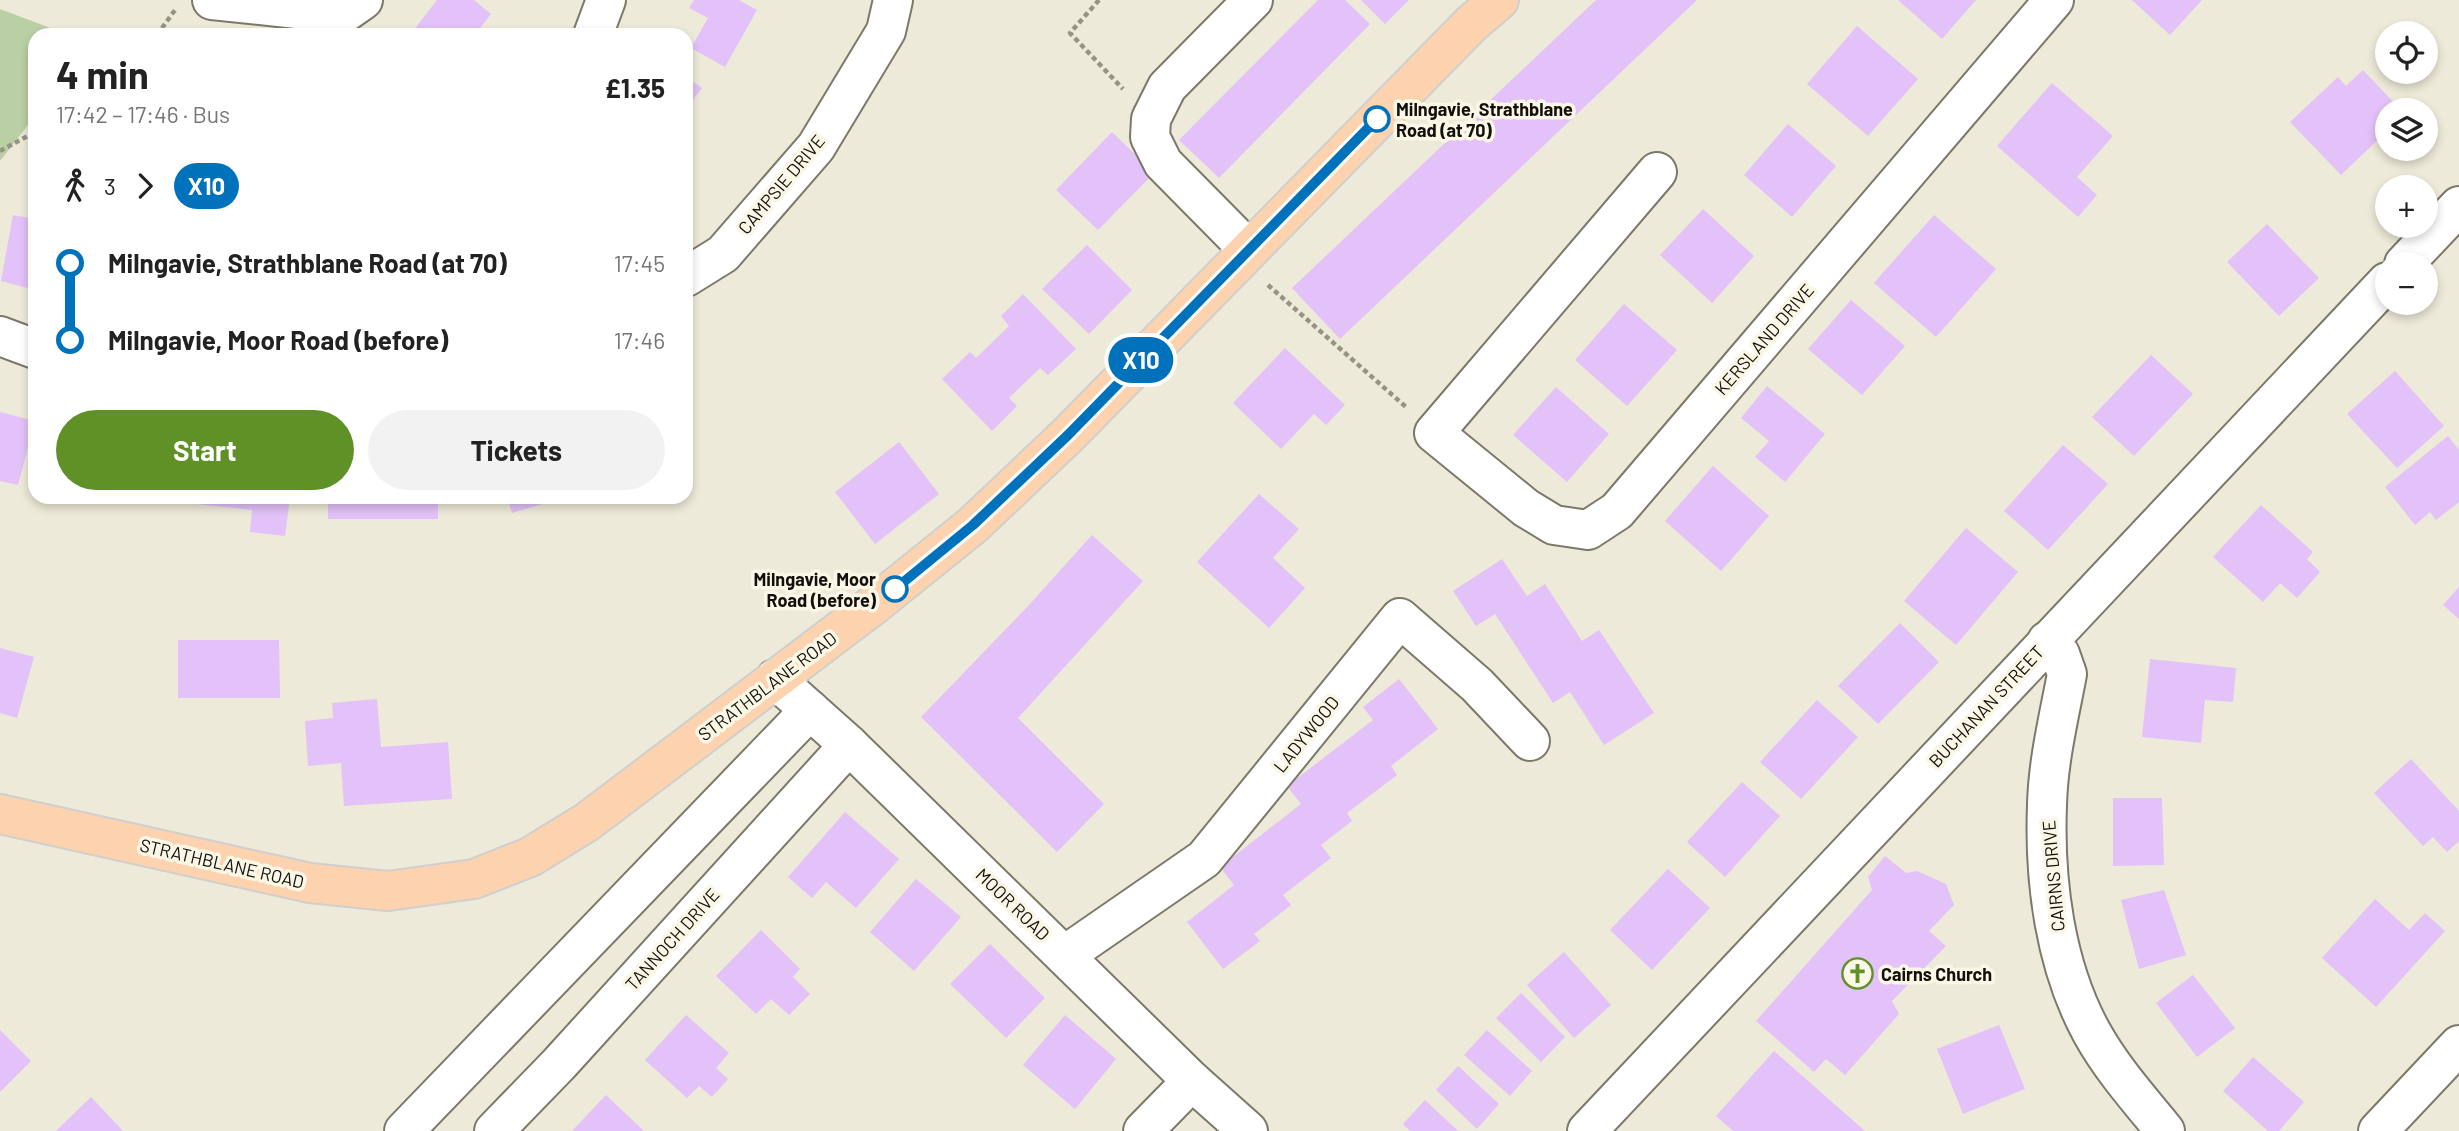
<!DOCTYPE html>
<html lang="en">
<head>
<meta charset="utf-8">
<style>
  body { margin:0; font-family:Barlow,sans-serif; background:#f2f2f2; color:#222; height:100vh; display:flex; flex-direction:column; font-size:26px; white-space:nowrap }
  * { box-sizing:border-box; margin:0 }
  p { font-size:23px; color:#767676 }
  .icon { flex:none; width:38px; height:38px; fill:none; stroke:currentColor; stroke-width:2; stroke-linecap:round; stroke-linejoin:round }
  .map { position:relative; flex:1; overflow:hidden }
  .details { position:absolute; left:28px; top:28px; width:665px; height:476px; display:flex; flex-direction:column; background:#fff; border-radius:21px; box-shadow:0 4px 10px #0003 }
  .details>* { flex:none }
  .badge { padding:0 14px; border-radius:23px; font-size:24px; line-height:46px }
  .buttons { position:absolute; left:2375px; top:21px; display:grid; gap:14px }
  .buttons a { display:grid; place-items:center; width:63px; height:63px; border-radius:50%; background:#fff; box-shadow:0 4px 10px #0003; font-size:35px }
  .map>.badge { position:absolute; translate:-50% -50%; box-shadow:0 0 0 4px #fff }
  .legs { display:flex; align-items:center; gap:10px; height:77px; padding:0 28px; font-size:23px }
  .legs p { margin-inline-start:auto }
  .overview { display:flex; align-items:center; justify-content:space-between; height:119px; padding:0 28px }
  h1 { font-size:38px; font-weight:700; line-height:52px }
  .primary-button { display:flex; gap:14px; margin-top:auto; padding:14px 28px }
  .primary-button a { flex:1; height:80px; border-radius:42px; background:#609127; color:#fff; font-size:28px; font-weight:700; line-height:80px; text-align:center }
  .primary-button a+a { background:#f2f2f2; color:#222 }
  ul { padding:0 28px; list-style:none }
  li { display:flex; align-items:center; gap:24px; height:77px; font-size:26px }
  li i { display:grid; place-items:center; width:10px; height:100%; margin:0 9px; background:currentColor }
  li i::after { content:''; width:18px; height:18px; margin:-9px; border:5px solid; border-radius:50%; background:#fff }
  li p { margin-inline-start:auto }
  li:first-child i { background:linear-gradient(#0000 50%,currentColor 0) }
  li:last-child i { background:linear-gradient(currentColor 50%,#0000 0) }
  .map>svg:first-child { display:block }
  .green { fill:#bad0a4 }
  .building { fill:#e2c2f8 }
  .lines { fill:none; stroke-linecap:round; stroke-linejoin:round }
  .minor-casing { stroke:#7c796a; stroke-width:42 }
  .major-casing { stroke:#cfcfce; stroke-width:42 }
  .path { stroke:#959386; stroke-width:4.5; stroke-dasharray:5 3.5; stroke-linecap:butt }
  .minor { stroke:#fff; stroke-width:38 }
  .major { stroke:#fdd3af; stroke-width:38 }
  .line-1-casing { stroke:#fff; stroke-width:16 }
  .line-1 { stroke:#0072bc; stroke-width:10 }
  .stop-1-dot { fill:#fff; stroke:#0072bc; stroke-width:3.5 }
  .labels { text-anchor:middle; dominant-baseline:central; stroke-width:7; stroke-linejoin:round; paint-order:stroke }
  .stop-label { font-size:18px; font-weight:bold; fill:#11100a; stroke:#fbf7e6; text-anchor:start }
  .street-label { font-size:18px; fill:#11100a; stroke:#fbf7e6 }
  .poi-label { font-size:18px; font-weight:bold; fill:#11100a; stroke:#fbf7e6; text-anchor:start }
</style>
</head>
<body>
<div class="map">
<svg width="2459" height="1131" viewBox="0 0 2459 1131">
  <rect width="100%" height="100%" fill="#edead9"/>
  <!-- green -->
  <polygon class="green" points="0,9 69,35 35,35 35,116 0,161"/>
  <!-- building -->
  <g class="building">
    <polygon points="437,0 474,0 491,14 475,35 410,35"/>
    <polygon points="694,0 739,0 757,10 725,67 691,48 708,18 689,8"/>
    <polygon points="1318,0 1345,0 1370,24 1219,178 1179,140"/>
    <polygon points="1361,0 1409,0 1385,24"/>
    <polygon points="1596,0 1697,0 1340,339 1292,288"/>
    <polygon points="1898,0 1976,0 1942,39"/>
    <polygon points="2132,0 2202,0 2170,35"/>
    <polygon points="1857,26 1918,79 1868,136 1807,84"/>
    <polygon points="2363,70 2401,110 2387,110 2387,131 2341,175 2290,122 2338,77 2346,86"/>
    <polygon points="686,77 702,88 686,109"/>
    <polygon points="2052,83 2113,136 2077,177 2097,195 2078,217 1997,146"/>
    <polygon points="1788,124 1836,166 1792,217 1744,175"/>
    <polygon points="1112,132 1154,173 1098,230 1056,190"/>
    <polygon points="1703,209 1754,256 1712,303 1660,255"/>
    <polygon points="13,215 35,219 35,290 1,281"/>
    <polygon points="1934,215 1996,269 1936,337 1874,283"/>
    <polygon points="2267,224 2319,278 2279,316 2227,262"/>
    <polygon points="1087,245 1132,290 1089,334 1042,289"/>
    <polygon points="1023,294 1076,349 1048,375 1040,368 1009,398 1017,406 992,431 942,379 970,352 976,358 1009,326 1001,316"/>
    <polygon points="1851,300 1905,346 1862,395 1808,349"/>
    <polygon points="1624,304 1677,350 1627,406 1575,360"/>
    <polygon points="1285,348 1345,405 1326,425 1314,414 1281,449 1233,403"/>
    <polygon points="2151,355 2193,394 2134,456 2092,417"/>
    <polygon points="2395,371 2444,426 2397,468 2347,414"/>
    <polygon points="1767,386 1825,434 1785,482 1755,457 1769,441 1741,418"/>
    <polygon points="1556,387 1609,434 1567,482 1513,435"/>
    <polygon points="0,412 35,421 18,485 0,481"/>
    <polygon points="2448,436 2459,450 2459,502 2436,520 2430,512 2415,525 2385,487"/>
    <polygon points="899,442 939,494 875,544 835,492"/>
    <polygon points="2063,445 2108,484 2048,550 2004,511"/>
    <polygon points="1713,466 1769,516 1721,571 1665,521"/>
    <polygon points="1259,494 1299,529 1273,558 1305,588 1269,628 1197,562"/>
    <polygon points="189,497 290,497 285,536 250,532 252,510 188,503"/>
    <rect x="328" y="497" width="110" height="22"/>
    <polygon points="507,497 563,497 563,498 512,513"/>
    <polygon points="2261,505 2313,552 2307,559 2320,572 2297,598 2280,583 2263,602 2213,557"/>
    <polygon points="1966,528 2018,572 1956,645 1904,601"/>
    <polygon points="1092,535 1143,581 1018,718 1104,804 1057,852 921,717 1029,605"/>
    <polygon points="1502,559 1527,596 1545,584 1582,641 1599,630 1654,713 1604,745 1570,692 1553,703 1495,614 1476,626 1453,591"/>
    <polygon points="2459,587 2459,619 2443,605"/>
    <polygon points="1900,623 1939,662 1878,724 1838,686"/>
    <polygon points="178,640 279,640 280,698 178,698"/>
    <polygon points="0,648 34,657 17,718 0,713"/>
    <polygon points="2150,659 2236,668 2233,702 2205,700 2201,743 2142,737"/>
    <polygon points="1399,679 1438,729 1391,766 1397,775 1347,813 1352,821 1321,845 1331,858 1283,895 1291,905 1254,934 1260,941 1223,969 1187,922 1234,885 1220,867 1301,804 1287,786 1373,720 1363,707"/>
    <polygon points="377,699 381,747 448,742 452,799 344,806 341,763 308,766 305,721 333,718 332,703"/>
    <polygon points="1817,700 1858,737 1801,799 1760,762"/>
    <polygon points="2411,759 2459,811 2459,841 2447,852 2433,837 2423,846 2374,793"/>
    <polygon points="1742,782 1780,816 1725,877 1687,842"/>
    <polygon points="2113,798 2162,798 2164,865 2113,866"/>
    <polygon points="845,812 899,859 856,908 826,882 812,898 788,877"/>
    <polygon points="1885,856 1906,873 1917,871 1946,884 1954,905 1929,931 1946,946 1892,1001 1899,1014 1845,1075 1826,1059 1814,1072 1756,1021 1872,890 1868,877"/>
    <polygon points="1668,869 1710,908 1652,970 1610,930"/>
    <polygon points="916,879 961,917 914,971 870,932"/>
    <polygon points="2164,890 2186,955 2139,969 2121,900"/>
    <polygon points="2375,899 2409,930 2425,913 2445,931 2376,1007 2322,958"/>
    <polygon points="761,930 800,969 793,977 810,994 789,1015 771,999 756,1014 716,976"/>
    <polygon points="990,944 1045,998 1006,1038 950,984"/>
    <polygon points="1564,952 1611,1005 1574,1038 1527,985"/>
    <polygon points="2193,975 2235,1028 2197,1057 2156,1003"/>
    <polygon points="1521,993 1565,1037 1541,1062 1496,1018"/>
    <polygon points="686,1015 729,1053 716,1068 728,1079 712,1097 699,1086 687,1098 645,1060"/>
    <polygon points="1065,1015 1116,1059 1075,1109 1023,1065"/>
    <polygon points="1999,1025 2025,1089 1963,1114 1937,1049"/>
    <polygon points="0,1030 31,1061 0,1092"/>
    <polygon points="1487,1030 1532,1071 1510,1096 1464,1055"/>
    <polygon points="1774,1051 1865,1131 1733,1131 1716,1116"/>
    <polygon points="2253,1057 2304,1102 2279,1131 2268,1131 2223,1091"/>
    <polygon points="1458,1066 1499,1104 1477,1129 1436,1090"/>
    <polygon points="606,1095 644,1131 572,1131"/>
    <polygon points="91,1097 123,1131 56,1131"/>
    <polygon points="1425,1100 1458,1131 1410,1131 1403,1124"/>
  </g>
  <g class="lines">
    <defs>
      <g id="minor">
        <polyline points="212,0 343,14 363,0"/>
        <polyline points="593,35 606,0"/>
        <polyline points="1657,172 1434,433 1526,508 1554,525 1588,530 1617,511 2054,0"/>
        <polyline points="1248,249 1163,163 1150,137 1151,119 1167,87 1253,0"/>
        <polyline points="2404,264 2459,206"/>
        <polyline points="686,277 723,254 816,147 886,31 893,0"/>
        <polyline points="0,336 35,349"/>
        <path d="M 2047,641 L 2060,654 L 2067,674 C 2059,717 2048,761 2047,805 C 2044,881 2055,966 2092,1033 C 2112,1069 2139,1099 2165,1131"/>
        <polyline points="775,679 849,745 1192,1081 1248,1131"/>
        <polyline points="1065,955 1204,859 1400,618 1477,685 1530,741"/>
        <polyline points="404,1131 810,710"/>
        <polyline points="494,1131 559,1064 849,745"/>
        <polyline points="1143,1131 1192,1081"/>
        <polyline points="1587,1131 2387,282"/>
        <polyline points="2378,1131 2459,1045"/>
      </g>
      <polyline id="major" points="0,814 310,883 388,891 474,879 530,857 587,822 875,604 973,525 1068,435 1471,24 1499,0"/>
    </defs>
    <!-- minor casing -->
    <use href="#minor" class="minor-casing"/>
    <!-- major casing -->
    <use href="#major" class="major-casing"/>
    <!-- path -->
    <g class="path">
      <polyline points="1099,0 1070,33 1123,89"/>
      <polyline points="157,35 175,10"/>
      <polyline points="0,151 35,132"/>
      <polyline points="1268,285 1406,407"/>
    </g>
    <!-- minor -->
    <use href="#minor" class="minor"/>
    <!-- major -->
    <use href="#major" class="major"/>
  </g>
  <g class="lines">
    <defs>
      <polyline id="line-1" points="895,589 973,525 1068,435 1377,119"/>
    </defs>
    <!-- line-1 casing -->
    <use href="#line-1" class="line-1-casing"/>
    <!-- line-1 -->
    <use href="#line-1" class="line-1"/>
  </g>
  <!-- icons -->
  <defs>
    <symbol id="church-ring" viewBox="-11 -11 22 22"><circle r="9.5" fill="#fbf7e6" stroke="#609127" stroke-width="1.5"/><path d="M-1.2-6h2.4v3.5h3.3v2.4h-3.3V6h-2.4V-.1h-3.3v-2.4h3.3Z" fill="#609127"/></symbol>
  </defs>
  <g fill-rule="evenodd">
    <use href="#church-ring" x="1840" y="956" width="35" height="35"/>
  </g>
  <!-- markers -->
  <g class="stop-1-dot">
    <circle cx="1377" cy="119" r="12"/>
    <circle cx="895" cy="589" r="12"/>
  </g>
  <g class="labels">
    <!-- stop labels -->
    <g class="stop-label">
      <text x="1396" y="109">Milngavie, Strathblane<tspan x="1396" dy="21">Road (at 70)</tspan></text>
      <text x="876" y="579" text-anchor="end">Milngavie, Moor<tspan x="876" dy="21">Road (before)</tspan></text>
    </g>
    <!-- street labels -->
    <g class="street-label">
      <text transform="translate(781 184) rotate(-50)">CAMPSIE DRIVE</text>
      <text transform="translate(1764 339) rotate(-49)">KERSLAND DRIVE</text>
      <text transform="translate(767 686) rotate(-37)">STRATHBLANE ROAD</text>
      <text transform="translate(1986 706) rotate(-47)">BUCHANAN STREET</text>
      <text transform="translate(1306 734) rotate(-51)">LADYWOOD</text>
      <text transform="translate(222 863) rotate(13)">STRATHBLANE ROAD</text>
      <text transform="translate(2053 876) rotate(-95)">CAIRNS DRIVE</text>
      <text transform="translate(1013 904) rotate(44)">MOOR ROAD</text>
      <text transform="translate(672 939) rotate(-48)">TANNOCH DRIVE</text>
    </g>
    <!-- poi labels -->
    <g class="poi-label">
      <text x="1881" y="974">Cairns Church</text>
    </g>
  </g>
</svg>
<div class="buttons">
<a><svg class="icon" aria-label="locate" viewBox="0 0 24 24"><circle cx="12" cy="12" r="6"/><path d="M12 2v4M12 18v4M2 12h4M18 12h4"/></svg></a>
<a><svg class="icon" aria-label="layers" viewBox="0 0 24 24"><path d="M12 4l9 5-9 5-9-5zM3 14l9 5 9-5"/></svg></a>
<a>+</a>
<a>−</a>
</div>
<b class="badge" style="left:1141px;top:360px;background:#0072bc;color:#fff">X10</b>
<section class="details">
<div class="overview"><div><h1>4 min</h1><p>17:42 – 17:46 · Bus</p></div><b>£1.35</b></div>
<div class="legs"><svg class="icon" aria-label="walk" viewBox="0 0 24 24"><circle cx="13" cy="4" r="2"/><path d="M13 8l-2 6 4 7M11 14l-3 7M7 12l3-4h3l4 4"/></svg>3<svg class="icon" aria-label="forward" viewBox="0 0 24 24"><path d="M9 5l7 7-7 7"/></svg><b class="badge" style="background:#0072bc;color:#fff">X10</b></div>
<ul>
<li><i style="color:#0072bc"></i><b>Milngavie, Strathblane Road (at 70)</b><p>17:45</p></li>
<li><i style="color:#0072bc"></i><b>Milngavie, Moor Road (before)</b><p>17:46</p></li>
</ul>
<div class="primary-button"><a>Start</a><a>Tickets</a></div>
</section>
</div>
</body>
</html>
